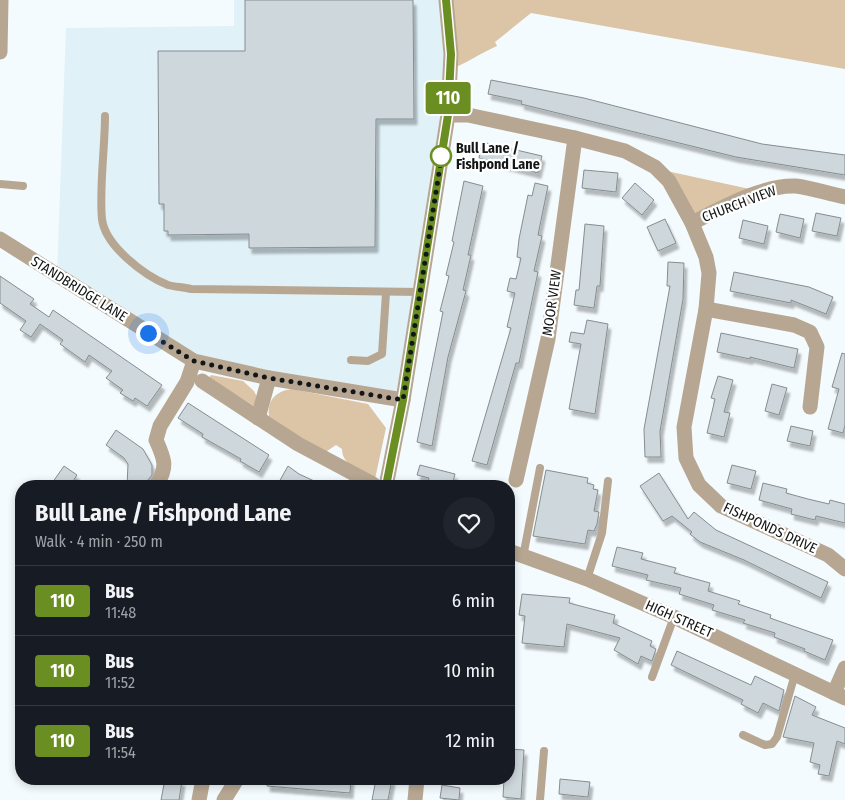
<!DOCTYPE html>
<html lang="en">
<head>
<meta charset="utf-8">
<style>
  body { margin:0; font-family:"Fira Sans Condensed",sans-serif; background:#20242c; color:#f1f3f6; height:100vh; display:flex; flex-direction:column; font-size:19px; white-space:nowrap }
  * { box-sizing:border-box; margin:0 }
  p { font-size:16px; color:#9ea1a6 }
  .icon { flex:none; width:28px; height:28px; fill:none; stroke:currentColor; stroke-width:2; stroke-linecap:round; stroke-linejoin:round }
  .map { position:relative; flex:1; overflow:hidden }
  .sheet { position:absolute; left:15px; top:480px; width:500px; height:305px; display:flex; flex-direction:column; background:#171b24; border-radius:20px; box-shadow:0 2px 8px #0003 }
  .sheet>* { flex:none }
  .badge { padding:0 10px; border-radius:4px; font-size:18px; line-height:32px }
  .you { position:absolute; width:25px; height:25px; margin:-12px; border:4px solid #fff; border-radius:50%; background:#1a73e8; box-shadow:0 0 0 8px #1a73e833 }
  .map>.badge { position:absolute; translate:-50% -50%; box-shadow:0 0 0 2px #fff }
  .round { display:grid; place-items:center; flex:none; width:52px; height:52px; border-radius:26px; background:#20242c }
  .head { display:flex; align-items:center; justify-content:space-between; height:85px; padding:0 20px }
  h1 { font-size:24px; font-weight:700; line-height:38px }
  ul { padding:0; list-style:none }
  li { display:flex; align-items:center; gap:15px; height:70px; padding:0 20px; border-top:1px solid #363941 }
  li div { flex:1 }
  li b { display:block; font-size:19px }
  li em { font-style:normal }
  li .badge { min-width:55px; font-weight:700; text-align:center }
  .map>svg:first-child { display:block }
  .built { fill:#e0f1f8 }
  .green { fill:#dcc4a7 }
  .building { fill:#ced7db; stroke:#858d90; filter:url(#shadow) }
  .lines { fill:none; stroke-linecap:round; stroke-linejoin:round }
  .service { stroke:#b7a792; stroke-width:8 }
  .minor { stroke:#b7a792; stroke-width:15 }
  .tertiary { stroke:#b7a792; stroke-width:15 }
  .line-casing { stroke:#fff; stroke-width:11 }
  .line { stroke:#6b8e23; stroke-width:8 }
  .walk { stroke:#131617; stroke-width:5; stroke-dasharray:0 9 }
  .stop-dot { fill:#fff; stroke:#6b8e23; stroke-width:2.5 }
  .labels { text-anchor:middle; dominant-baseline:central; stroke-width:4.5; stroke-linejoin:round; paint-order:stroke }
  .stop-label { font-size:14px; font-weight:bold; fill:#131617; stroke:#fff; text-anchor:start }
  .street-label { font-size:14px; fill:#131617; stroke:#fff }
</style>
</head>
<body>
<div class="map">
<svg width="845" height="800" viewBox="0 0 845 800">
  <defs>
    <filter id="shadow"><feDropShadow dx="3" dy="5.5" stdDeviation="1" flood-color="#0004"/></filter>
  </defs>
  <rect width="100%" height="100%" fill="#f4fbfe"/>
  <!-- built -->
  <polygon class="built" points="234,0 446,0 451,54 403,400 194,361 57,276 66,28 234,26"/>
  <!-- green -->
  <g class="green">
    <path d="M 446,0 L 845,0 L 845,69 L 531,13 L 495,42 L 497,46 C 481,53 467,63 449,70 Z"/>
    <polygon points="662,170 759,191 693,220"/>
    <polygon points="211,375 243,381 254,391 258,399 256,407 209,378"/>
    <path d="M 292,389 L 368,404 L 386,428 L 375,479 C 363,472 342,466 342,449 L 336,445 L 327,451 L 320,451 L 269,416 C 267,400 276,391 292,389 Z"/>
  </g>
  <!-- building -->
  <g class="building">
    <polygon points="245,0 413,0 414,119 376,119 375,247 249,248 249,234 168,235 168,231 164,231 164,204 159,204 158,51 245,51"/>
    <polygon points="491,80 584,98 762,144 845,155 845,175 736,157 521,104 522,101 488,94"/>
    <polygon points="482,142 542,156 538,173 479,158"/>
    <polygon points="584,170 618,173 616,192 582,188"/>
    <polygon points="464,181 483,186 468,255 471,255 463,290 466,291 448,357 432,446 417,442 443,312 440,311 449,276 446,275 454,242 452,241"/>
    <polygon points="535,183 548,186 538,235 542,236 534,271 538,272 519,363 516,363 487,465 472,461 511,328 507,327 515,293 507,291 510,278 516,279 521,258 517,257 519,239 528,195 532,196"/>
    <polygon points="635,183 654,200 642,215 622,198"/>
    <polygon points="816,213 841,218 837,236 812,231"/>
    <polygon points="780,214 804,219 800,238 776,232"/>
    <polygon points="665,219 676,243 658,251 647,227"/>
    <polygon points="743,220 768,226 764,244 739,238"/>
    <polygon points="585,224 604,226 600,286 597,286 594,308 574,305 576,290 579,290"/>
    <polygon points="668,262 684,263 683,299 660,431 661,457 645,457 644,429 670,286 667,286"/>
    <polygon points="734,272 809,287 833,297 826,314 791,300 791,303 730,291"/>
    <polygon points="0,276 34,299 30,304 49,317 53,310 162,385 147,406 135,398 133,401 120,393 123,390 106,378 112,371 89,355 85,362 60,344 63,340 40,324 31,337 20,330 26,321 0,303"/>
    <polygon points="587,320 608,324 595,414 569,409 581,344 569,342 571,332 584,334"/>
    <polygon points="721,333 798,349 794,368 750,357 750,359 717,352"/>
    <polygon points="842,353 845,354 845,425 843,433 828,429 839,389 832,387"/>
    <polygon points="718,376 733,380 724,412 730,413 724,437 707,433 715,399 711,398"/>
    <polygon points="772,384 787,388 779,415 765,411"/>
    <polygon points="188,403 269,455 259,472 240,461 241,459 202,437 203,434 178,418"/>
    <polygon points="791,426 813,431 810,446 787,441"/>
    <polygon points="116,430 143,449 152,465 152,475 147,481 146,486 127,486 128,464 124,458 106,445"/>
    <polygon points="420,465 455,474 452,486 428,483 429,478 417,475"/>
    <polygon points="732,465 756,471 751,489 727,483"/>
    <polygon points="64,466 77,475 70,486 50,486"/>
    <polygon points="288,466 299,474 325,486 286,486 279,482"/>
    <polygon points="546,470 588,478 587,483 594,485 593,489 598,490 594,511 599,512 597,524 594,531 588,530 585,544 533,536"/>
    <polygon points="659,473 688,519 694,512 716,530 828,582 821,598 744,560 700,542 690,534 692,532 672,516 663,521 640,486"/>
    <polygon points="763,483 787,489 786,493 808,499 829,504 830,500 845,504 845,523 816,516 815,520 791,514 792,509 759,500"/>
    <polygon points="617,547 643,553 641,559 676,568 674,573 710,583 708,591 740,601 738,604 771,615 770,618 833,640 825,660 804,651 805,649 774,637 775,633 743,623 745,620 712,610 714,605 679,594 681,588 646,580 648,575 612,566"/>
    <polygon points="522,594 570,598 569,603 615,615 613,623 652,641 650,646 656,649 652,661 641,656 638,664 614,650 620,638 567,624 564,647 522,643 525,616 519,615"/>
    <polygon points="677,651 751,685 755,676 784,690 779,711 763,703 758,713 741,704 743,700 671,665"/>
    <polygon points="795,696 816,707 812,715 845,728 845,744 837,741 829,776 818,774 820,765 810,762 814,743 783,737"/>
    <polygon points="509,749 524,750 521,799 503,797 504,779 509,779"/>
    <polygon points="165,779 182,781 179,800 161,800"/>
    <polygon points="268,779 351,779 350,793 267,786"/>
    <polygon points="376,779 392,779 388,800 372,800"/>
    <polygon points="560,779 590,782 588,797 559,794"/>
    <polygon points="442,785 460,788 459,800 440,798"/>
  </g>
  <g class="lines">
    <!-- service -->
    <g class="service">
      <path d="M 105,116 C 105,147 99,189 102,219 C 105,246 145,276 168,285 C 175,287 183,287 191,289 L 420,292"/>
      <polyline points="0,184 23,186"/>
      <polyline points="351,360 368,361 382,354 386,293"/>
      <polyline points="523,557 540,468"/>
      <polyline points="587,579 602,533 608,481"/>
      <polyline points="652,677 674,617"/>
      <polyline points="743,735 765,745 772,744 777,737 795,674"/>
      <polyline points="450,779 451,779"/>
      <polyline points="540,800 544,751"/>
    </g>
    <!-- minor -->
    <g class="minor">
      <polyline points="0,52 1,0"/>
      <polyline points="448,115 468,115 575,138 625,151 655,167 669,181 692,223 706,257 709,273 706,309 684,427 686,458 699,485 721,506 828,555 845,569"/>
      <path d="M 692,223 C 720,209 764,184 796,186 C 812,188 829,194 845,197"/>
      <polyline points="706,309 794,325 810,332 817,347 810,407"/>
      <polyline points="202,381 298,444 373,484"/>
      <polyline points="258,418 269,378"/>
      <polyline points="516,480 548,339 575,138"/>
      <path d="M 156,486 C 168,467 165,460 156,440 L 160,426 L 187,382 L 194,361"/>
      <polyline points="834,693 845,668"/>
      <polyline points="224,800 237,779"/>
      <polyline points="415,800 417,779"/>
    </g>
    <!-- tertiary -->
    <g class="tertiary">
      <polyline points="0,239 194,361 269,378 403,400"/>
      <polyline points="386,486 403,400 448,115 451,54 446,0"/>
      <polyline points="509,551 587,579 674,617 845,698"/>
      <polyline points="199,800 203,779"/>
    </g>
  </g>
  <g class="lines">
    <defs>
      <polyline id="line" points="386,486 403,400 448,115 451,54 446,0"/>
    </defs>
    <!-- line casing -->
    <use href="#line" class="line-casing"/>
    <!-- line -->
    <use href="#line" class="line"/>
    <!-- walk -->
    <polyline class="walk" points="148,333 194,361 269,378 403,400 442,154 441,156"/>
  </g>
  <!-- markers -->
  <circle class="stop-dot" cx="441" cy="156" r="10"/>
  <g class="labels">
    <!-- stop labels -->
    <g class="stop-label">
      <text x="456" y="148">Bull Lane /<tspan x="456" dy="16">Fishpond Lane</tspan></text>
    </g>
    <!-- street labels -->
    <g class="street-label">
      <text transform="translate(739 204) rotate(-21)">CHURCH VIEW</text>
      <text transform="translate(79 289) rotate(32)">STANDBRIDGE LANE</text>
      <text transform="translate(552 303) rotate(-82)">MOOR VIEW</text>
      <text transform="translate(770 528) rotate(25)">FISHPONDS DRIVE</text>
      <text transform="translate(679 619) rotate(24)">HIGH STREET</text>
    </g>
  </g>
</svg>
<div class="you" style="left:148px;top:333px"></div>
<b class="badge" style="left:448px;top:98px;background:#6b8e23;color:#fff">110</b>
<section class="sheet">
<div class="head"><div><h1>Bull Lane / Fishpond Lane</h1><p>Walk · 4 min · 250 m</p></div><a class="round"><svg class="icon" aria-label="heart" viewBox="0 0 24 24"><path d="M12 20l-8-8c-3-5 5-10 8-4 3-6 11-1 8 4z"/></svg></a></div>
<ul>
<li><span class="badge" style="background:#6b8e23;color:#fff">110</span><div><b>Bus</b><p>11:48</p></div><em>6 min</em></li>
<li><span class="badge" style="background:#6b8e23;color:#fff">110</span><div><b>Bus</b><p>11:52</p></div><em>10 min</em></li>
<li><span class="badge" style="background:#6b8e23;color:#fff">110</span><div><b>Bus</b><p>11:54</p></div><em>12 min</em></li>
</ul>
</section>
</div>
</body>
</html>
